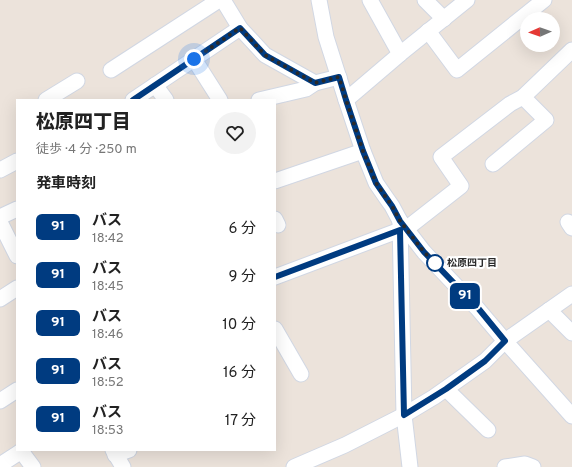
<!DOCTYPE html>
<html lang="ja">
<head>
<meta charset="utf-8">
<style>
  body { margin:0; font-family:Overpass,"Noto Sans JP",sans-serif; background:#f2f2f2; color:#222; height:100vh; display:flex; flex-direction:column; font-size:15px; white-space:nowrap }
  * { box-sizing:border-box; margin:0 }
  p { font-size:13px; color:#767676 }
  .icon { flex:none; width:22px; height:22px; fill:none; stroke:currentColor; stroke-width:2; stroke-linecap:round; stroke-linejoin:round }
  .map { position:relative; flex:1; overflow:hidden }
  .side { position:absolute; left:16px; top:99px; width:260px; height:352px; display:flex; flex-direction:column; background:#fff; border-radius:0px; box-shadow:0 4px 16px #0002 }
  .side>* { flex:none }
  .badge { padding:0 8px; border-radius:6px; font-size:14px; line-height:26px }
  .needle { width:26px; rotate:268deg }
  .fabs { position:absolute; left:520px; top:12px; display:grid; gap:8px }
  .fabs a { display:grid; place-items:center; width:40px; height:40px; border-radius:50%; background:#fff; box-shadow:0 4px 16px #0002; font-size:20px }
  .you { position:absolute; width:20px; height:20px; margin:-10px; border:3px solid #fff; border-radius:50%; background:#1a73e8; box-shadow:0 0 0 6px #1a73e833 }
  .map>.badge { position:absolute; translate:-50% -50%; box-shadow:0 0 0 2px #fff }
  h2 { padding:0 20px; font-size:15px; line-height:36px }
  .round { display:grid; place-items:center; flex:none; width:42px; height:42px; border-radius:21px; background:#f2f2f2 }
  .overview { display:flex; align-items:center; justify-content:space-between; height:68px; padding:0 20px }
  h1 { font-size:19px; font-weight:800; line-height:30px }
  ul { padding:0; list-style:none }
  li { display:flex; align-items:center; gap:12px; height:48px; padding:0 20px }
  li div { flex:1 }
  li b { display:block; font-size:15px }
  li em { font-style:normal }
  li .badge { min-width:44px; font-weight:700; text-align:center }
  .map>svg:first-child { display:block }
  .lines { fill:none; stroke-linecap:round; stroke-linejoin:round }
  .minor-casing { stroke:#d1d7e3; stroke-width:17 }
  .minor { stroke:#fff; stroke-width:15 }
  .line-casing { stroke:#fff; stroke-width:9 }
  .line { stroke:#003b80; stroke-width:6 }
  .walk { stroke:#2a2a2a; stroke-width:4; stroke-dasharray:0 7.2 }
  .stop-dot { fill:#fff; stroke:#003b80; stroke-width:2 }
  .labels { text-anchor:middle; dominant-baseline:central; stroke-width:4; stroke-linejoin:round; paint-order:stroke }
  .stop-label { font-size:10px; font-weight:bold; fill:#2a2a2a; stroke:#fff; text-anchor:start }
</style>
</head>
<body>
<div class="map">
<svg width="572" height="467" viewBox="0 0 572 467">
  <rect width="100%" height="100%" fill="#ece3db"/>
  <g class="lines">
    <defs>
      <g id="minor">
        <polyline points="223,0 240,28 265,55 315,83 339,77"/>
        <polyline points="319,0 326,37 346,100 363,151 376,183 387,199 392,206 400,221 424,252 477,308 505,341 572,416"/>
        <polyline points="370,0 400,54"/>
        <polyline points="425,0 444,19"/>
        <polyline points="428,31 457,70 544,0"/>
        <polyline points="194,59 220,100"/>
        <polyline points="111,70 219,0"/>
        <polyline points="155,85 166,100"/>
        <polyline points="46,100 77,81"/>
        <polyline points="133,100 240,28"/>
        <polyline points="259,100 306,89 315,83"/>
        <polyline points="346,100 400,54 467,0"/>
        <polyline points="493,164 546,120 523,97"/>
        <polyline points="0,170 17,161"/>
        <polyline points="275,181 363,151"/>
        <polyline points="0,217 17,209"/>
        <polyline points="275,219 278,225"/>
        <polyline points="400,221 404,415 410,467"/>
        <polyline points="0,222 17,256"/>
        <polyline points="568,222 572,228"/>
        <polyline points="406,229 461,186 441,157 510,104 523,97 572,50"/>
        <polyline points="275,277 400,230"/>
        <polyline points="0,299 17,288"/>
        <polyline points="549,310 572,333"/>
        <polyline points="275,329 301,374"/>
        <polyline points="446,389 488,430"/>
        <polyline points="0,401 17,390"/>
        <polyline points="113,450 123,467"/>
        <polyline points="21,451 33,467"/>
        <polyline points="115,455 129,450"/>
        <polyline points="0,465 23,450"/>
        <polyline points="294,467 345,445 404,415 434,397 485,361 505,341 572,294"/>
        <polyline points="505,467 525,464 533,467"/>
      </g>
    </defs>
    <!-- minor casing -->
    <use href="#minor" class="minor-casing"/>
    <!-- minor -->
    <use href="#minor" class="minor"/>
  </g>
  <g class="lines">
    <defs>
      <polyline id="line" points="133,100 240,28 265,55 315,83 339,77 346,100 363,151 376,183 387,199 392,206 400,221 424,252 478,308 505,341 485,361 446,389 404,415 400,230 275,277"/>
    </defs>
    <!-- line casing -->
    <use href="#line" class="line-casing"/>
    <!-- line -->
    <use href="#line" class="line"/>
    <!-- walk -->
    <polyline class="walk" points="194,59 240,28 265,55 315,83 339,77 346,100 363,151 376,183 387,199 392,206 400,221 424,252 435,263"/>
  </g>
  <!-- markers -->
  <circle class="stop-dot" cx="435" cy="263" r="8"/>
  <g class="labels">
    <!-- stop labels -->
    <g class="stop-label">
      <text x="447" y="263">松原四丁目</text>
    </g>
  </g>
</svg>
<div class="fabs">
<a><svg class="needle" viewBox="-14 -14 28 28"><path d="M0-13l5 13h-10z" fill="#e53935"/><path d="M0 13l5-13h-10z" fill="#767676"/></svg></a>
</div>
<div class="you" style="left:194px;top:59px"></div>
<b class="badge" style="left:465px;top:296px;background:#003b80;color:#fff">91</b>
<section class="side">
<div class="overview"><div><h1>松原四丁目</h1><p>徒歩 · 4 分 · 250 m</p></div><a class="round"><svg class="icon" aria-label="heart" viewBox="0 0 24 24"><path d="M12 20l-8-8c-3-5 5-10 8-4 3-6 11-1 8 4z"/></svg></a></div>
<h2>発車時刻</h2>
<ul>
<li><span class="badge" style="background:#003b80;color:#fff">91</span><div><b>バス</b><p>18:42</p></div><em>6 分</em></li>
<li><span class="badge" style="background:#003b80;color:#fff">91</span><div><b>バス</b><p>18:45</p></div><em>9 分</em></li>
<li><span class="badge" style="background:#003b80;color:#fff">91</span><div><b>バス</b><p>18:46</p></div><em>10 分</em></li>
<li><span class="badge" style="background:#003b80;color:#fff">91</span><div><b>バス</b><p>18:52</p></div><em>16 分</em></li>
<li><span class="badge" style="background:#003b80;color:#fff">91</span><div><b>バス</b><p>18:53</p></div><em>17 分</em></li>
</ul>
</section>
</div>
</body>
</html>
